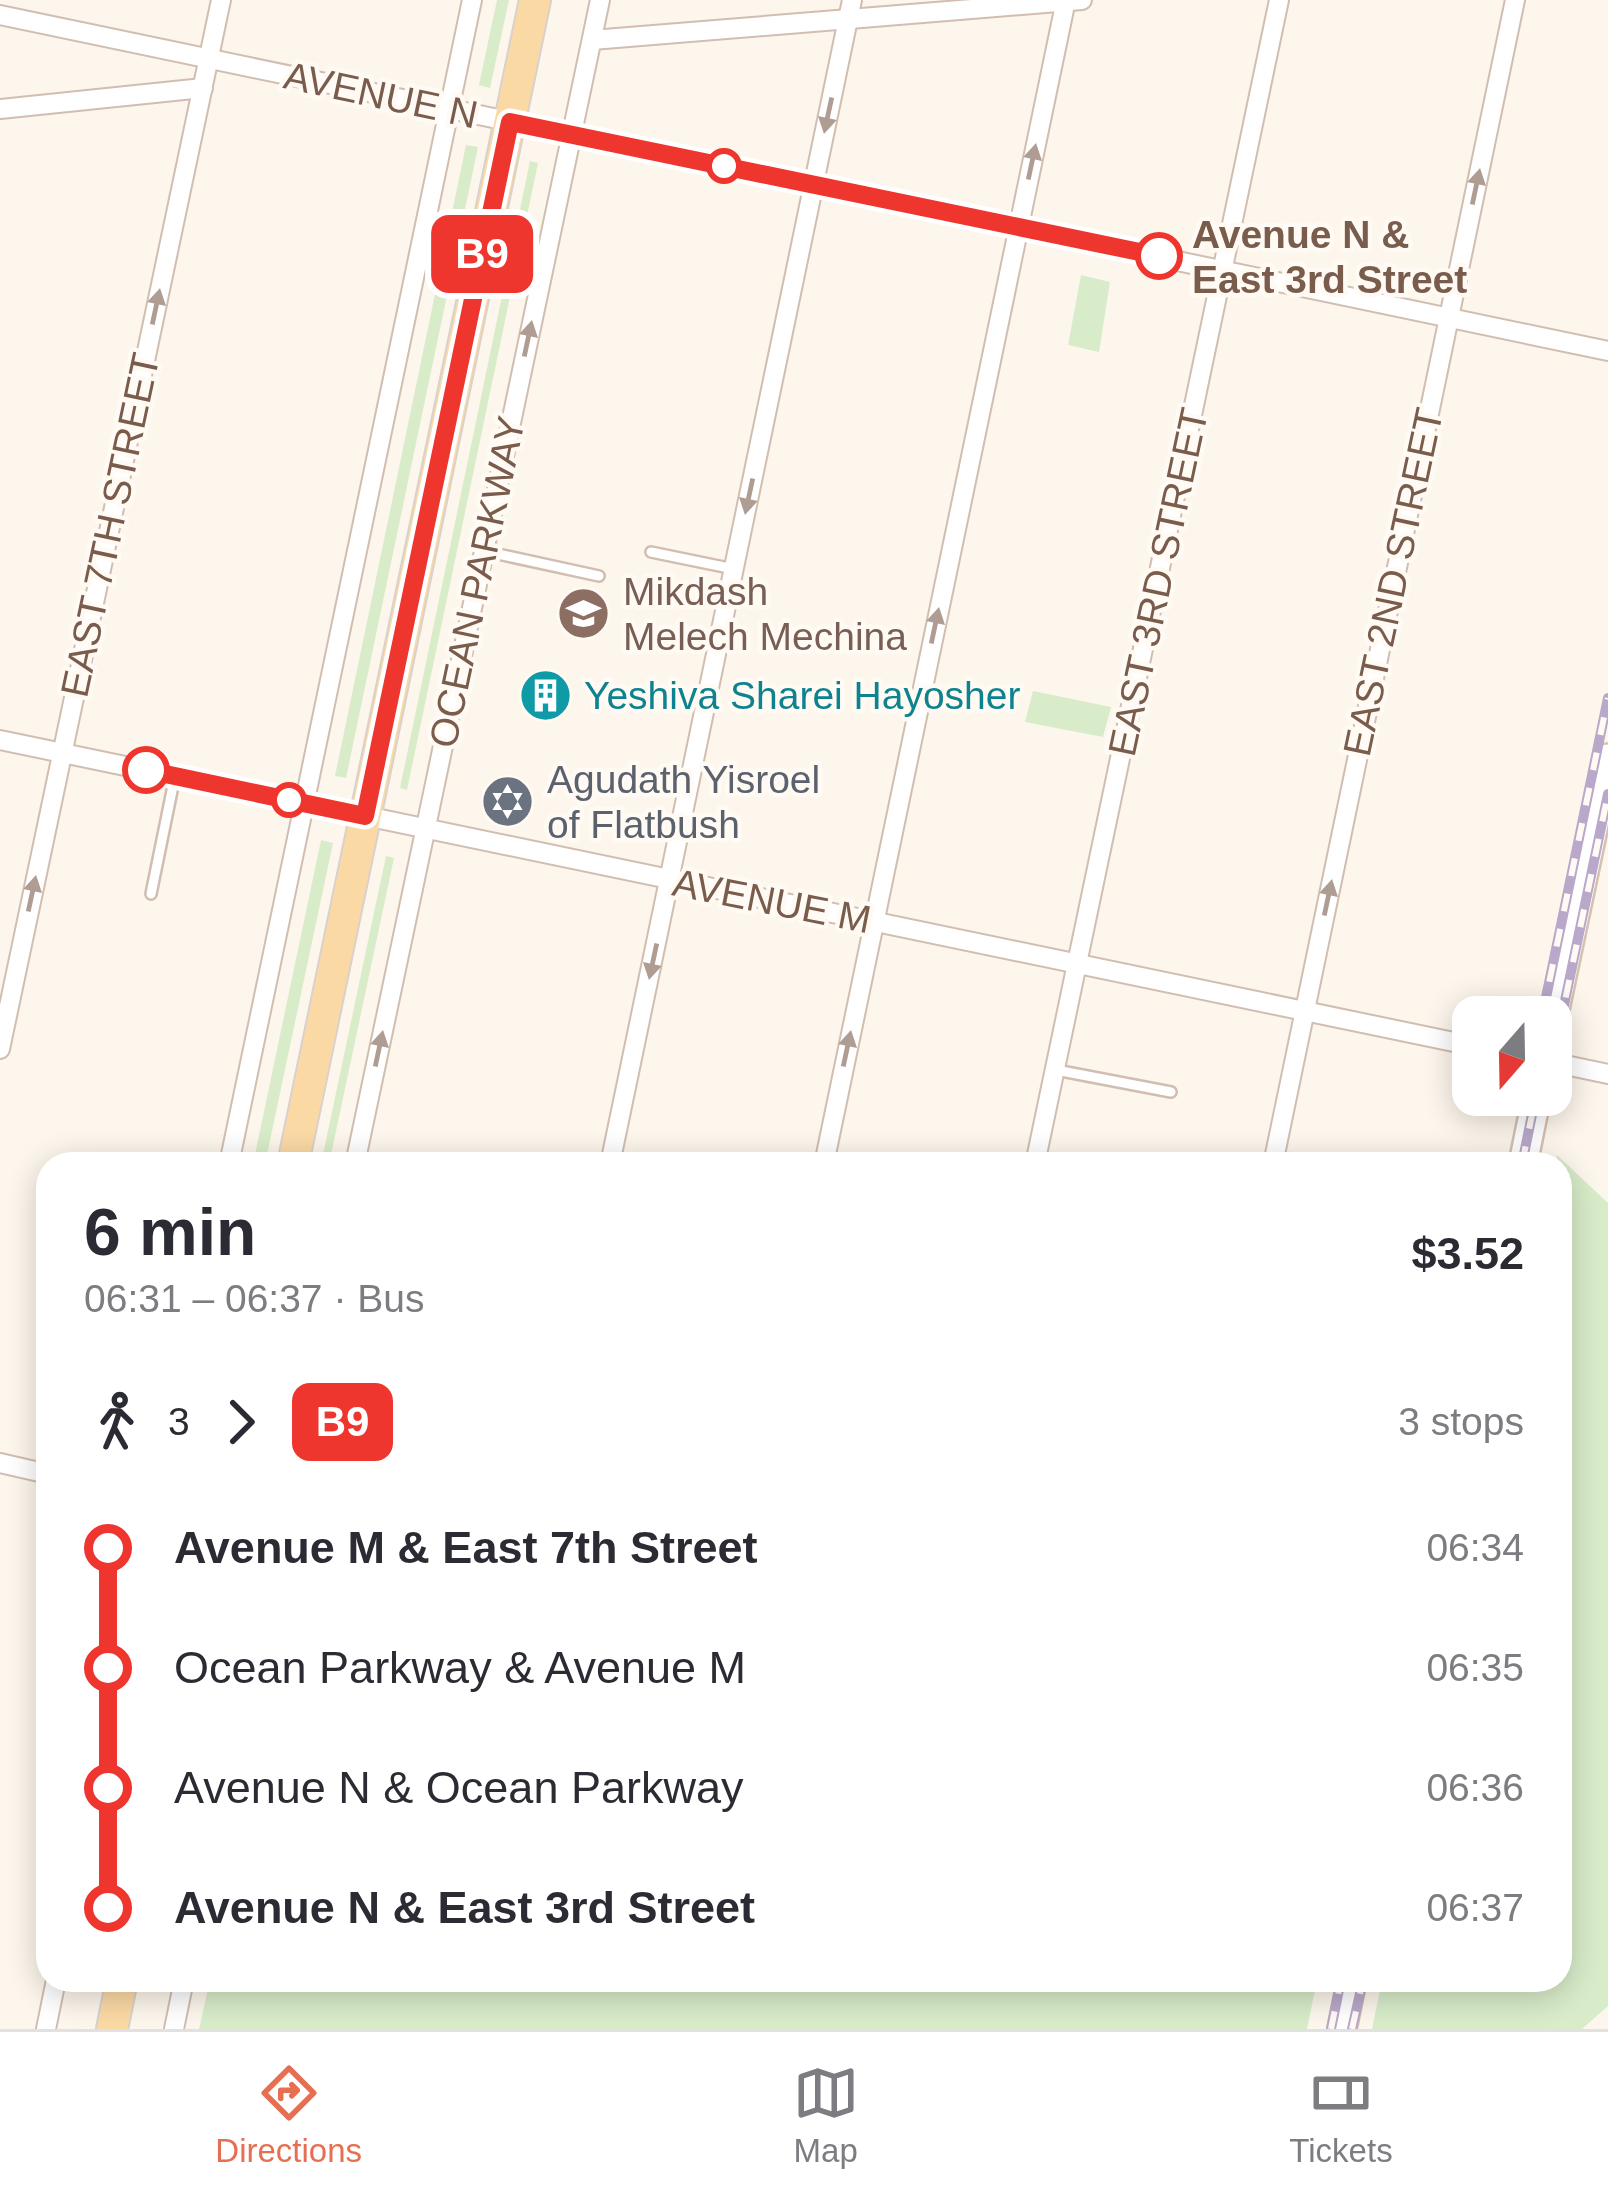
<!DOCTYPE html>
<html lang="en">
<head>
<meta charset="utf-8">
<style>
  body { margin:0; font-family:Helvetica,sans-serif; background:#f2f2f3; color:#2b2b33; height:100vh; display:flex; flex-direction:column; font-size:45px; white-space:nowrap }
  * { box-sizing:border-box; margin:0 }
  p { font-size:39px; color:#7c7c81 }
  .icon { flex:none; width:66px; height:66px; fill:none; stroke:currentColor; stroke-width:2; stroke-linecap:round; stroke-linejoin:round }
  .map { position:relative; flex:1; overflow:hidden }
  .details { position:absolute; left:36px; top:1152px; width:1536px; height:840px; display:flex; flex-direction:column; background:#fff; border-radius:36px; box-shadow:0 6px 30px #0003 }
  .details>* { flex:none }
  .badge { padding:0 24px; border-radius:18px; font-size:42px; line-height:78px }
  .needle { width:78px; rotate:200deg }
  .fabs { position:absolute; left:1452px; top:996px; display:grid; gap:24px }
  .fabs a { display:grid; place-items:center; width:120px; height:120px; border-radius:24px; background:#fff; box-shadow:0 6px 30px #0003; font-size:60px }
  .map>.badge { position:absolute; translate:-50% -50%; box-shadow:0 0 0 6px #fff }
  .legs { display:flex; align-items:center; gap:18px; height:132px; padding:0 48px; font-size:39px }
  .legs p { margin-inline-start:auto }
  .head { display:flex; align-items:center; justify-content:space-between; height:204px; padding:0 48px }
  h1 { font-size:66px; font-weight:700; line-height:90px }
  ul { padding:0 48px; list-style:none }
  li { display:flex; align-items:center; gap:42px; height:120px; font-size:45px }
  li i { display:grid; place-items:center; width:18px; height:100%; margin:0 15px; background:currentColor }
  li i::after { content:''; width:30px; height:30px; margin:-15px; border:9px solid; border-radius:50%; background:#fff }
  li p { margin-inline-start:auto }
  li:first-child i { background:linear-gradient(#0000 50%,currentColor 0) }
  li:last-child i { background:linear-gradient(currentColor 50%,#0000 0) }
  .tab-bar { display:flex; justify-content:space-around; align-items:center; height:168px; border-top:3px solid #e1e1e2; background:#fff; font-size:33px; color:#7c7c81 }
  .tab-bar a { display:grid; justify-items:center; gap:6px }
  .tab-bar .selected { color:#e76f51 }
  .map>svg:first-child { display:block }
  .green { fill:#d8ecc9 }
  .lines { fill:none; stroke-linecap:round; stroke-linejoin:round }
  .lane-casing { stroke:#d1beb0; stroke-width:14 }
  .street-casing { stroke:#d1beb0; stroke-width:22 }
  .secondary-casing { stroke:#d6c0b0; stroke-width:32 }
  .primary-casing { stroke:#dad1cd; stroke-width:34 }
  .lane { stroke:#fff; stroke-width:9 }
  .street { stroke:#fff; stroke-width:18 }
  .secondary { stroke:#fff; stroke-width:27 }
  .primary { stroke:#fbd9a5; stroke-width:30 }
  .rail-casing { stroke:#b9a8c9; stroke-width:10 }
  .rail { stroke:#fffaf3; stroke-width:6; stroke-dasharray:18; stroke-linecap:butt }
  .oneway { fill:#af9d94 }
  .line-1-casing { stroke:#fff; stroke-width:27 }
  .line-1 { stroke:#ee352e; stroke-width:18 }
  .stop-1-dot { fill:#fff; stroke:#ee352e; stroke-width:6 }
  .labels { text-anchor:middle; dominant-baseline:central; stroke-width:9; stroke-linejoin:round; paint-order:stroke }
  .street-label { font-size:39px; fill:#7a5c4d; stroke:#fffaf3 }
  .stop-label { font-size:39px; font-weight:bold; fill:#7a5c4d; stroke:#fffaf3; text-anchor:start }
  .education-label { font-size:39px; fill:#785e54; stroke:#fffaf3; text-anchor:start }
  .culture-label { font-size:39px; fill:#0d838f; stroke:#fffaf3; text-anchor:start }
  .worship-label { font-size:39px; fill:#5b616d; stroke:#fffaf3; text-anchor:start }
</style>
</head>
<body>
<div class="map">
<svg width="1608" height="2029" viewBox="0 0 1608 2029">
  <rect width="100%" height="100%" fill="#fdf6ec"/>
  <!-- green -->
  <g class="green">
    <polygon points="497,0 509,0 490,88 479,85"/>
    <polygon points="466,145 478,147 346,778 335,776"/>
    <polygon points="530,161 538,163 407,790 400,788"/>
    <polygon points="1081,275 1110,282 1099,352 1068,345"/>
    <polygon points="1033,691 1111,707 1103,737 1025,722"/>
    <polygon points="321,840 333,843 265,1164 253,1164"/>
    <polygon points="386,856 394,858 329,1164 321,1164"/>
    <polygon points="1557,1155 1608,1203 1608,2006 1582,2029 1372,2029 1382,1980 1560,1980"/>
    <polygon points="210,1980 1317,1980 1307,2029 199,2029"/>
  </g>
  <g class="lines">
    <defs>
      <g id="lane">
        <polyline points="484,551 599,576"/>
        <polyline points="651,552 734,569"/>
        <polyline points="151,894 175,776"/>
        <polyline points="1056,1070 1171,1092"/>
      </g>
      <g id="street">
        <polyline points="0,15 1608,351"/>
        <polyline points="592,40 1082,0"/>
        <polyline points="0,109 203,88"/>
        <polyline points="0,740 1473,1046"/>
        <polyline points="0,1049 221,0"/>
        <polyline points="1551,1062 1608,1074"/>
        <polyline points="229,1164 472,0"/>
        <polyline points="355,1164 600,0"/>
        <polyline points="610,1164 852,0"/>
        <polyline points="824,1164 1066,0"/>
        <polyline points="1035,1164 1279,0"/>
        <polyline points="1273,1164 1515,0"/>
        <polyline points="0,1463 48,1474"/>
        <polyline points="46,2029 56,1980"/>
        <polyline points="174,2029 184,1980"/>
      </g>
      <g id="secondary">
        <polyline points="1551,1028 1608,758"/>
        <polyline points="1523,1164 1537,1095"/>
        <polyline points="1342,2029 1352,1980"/>
      </g>
      <g id="primary">
        <polyline points="293,1164 535,0"/>
        <polyline points="112,2029 122,1980"/>
      </g>
    </defs>
    <!-- lane casing -->
    <use href="#lane" class="lane-casing"/>
    <!-- street casing -->
    <use href="#street" class="street-casing"/>
    <!-- secondary casing -->
    <use href="#secondary" class="secondary-casing"/>
    <!-- primary casing -->
    <use href="#primary" class="primary-casing"/>
    <!-- lane -->
    <use href="#lane" class="lane"/>
    <!-- street -->
    <use href="#street" class="street"/>
    <!-- secondary -->
    <use href="#secondary" class="secondary"/>
    <!-- primary -->
    <use href="#primary" class="primary"/>
    <defs>
      <g id="rail">
        <polyline points="1542,1017 1608,698"/>
        <polyline points="1551,1068 1608,794"/>
        <polyline points="1522,1164 1536,1095"/>
        <polyline points="1331,2029 1341,1980"/>
        <polyline points="1352,2029 1363,1980"/>
      </g>
    </defs>
    <!-- rail casing -->
    <use href="#rail" class="rail-casing"/>
    <!-- rail -->
    <use href="#rail" class="rail"/>
  </g>
  <!-- one-way arrows -->
  <defs><path id="oneway-solid" d="M-6-.8H1V-3.2L6.5 0L1 3.2V.8H-6Z" transform="scale(3)"/></defs>
  <g class="oneway">
    <use href="#oneway-solid" transform="translate(828 115) rotate(102)"/>
    <use href="#oneway-solid" transform="translate(1032 162) rotate(-78)"/>
    <use href="#oneway-solid" transform="translate(1476 187) rotate(-78)"/>
    <use href="#oneway-solid" transform="translate(156 307) rotate(-78)"/>
    <use href="#oneway-solid" transform="translate(528 339) rotate(-78)"/>
    <use href="#oneway-solid" transform="translate(749 496) rotate(102)"/>
    <use href="#oneway-solid" transform="translate(935 626) rotate(-78)"/>
    <use href="#oneway-solid" transform="translate(32 894) rotate(-78)"/>
    <use href="#oneway-solid" transform="translate(1328 898) rotate(-78)"/>
    <use href="#oneway-solid" transform="translate(653 961) rotate(102)"/>
    <use href="#oneway-solid" transform="translate(379 1049) rotate(-78)"/>
    <use href="#oneway-solid" transform="translate(847 1049) rotate(-78)"/>
  </g>
  <g class="lines">
    <defs>
      <polyline id="line-1" points="146,770 365,816 510,122 1159,256"/>
    </defs>
    <!-- line-1 casing -->
    <use href="#line-1" class="line-1-casing"/>
    <!-- line-1 -->
    <use href="#line-1" class="line-1"/>
  </g>
  <!-- icons -->
  <defs>
    <symbol id="school-disc" viewBox="-11 -11 22 22"><circle r="9.5" fill="#8d6e63" stroke="#fffaf3"/><path d="M0-5L7-2L0 1L-7-2ZM-4 1L0 2.5L4 1V4Q0 6-4 4Z" fill="#fff"/></symbol>
    <symbol id="building-disc" viewBox="-11 -11 22 22"><circle r="9.5" fill="#0f9aa8" stroke="#fffaf3"/><path d="M-4-6H4V6H1V3H-1V6H-4ZM-2.5-4.3h1.7v1.8h-1.7ZM.8-4.3h1.7v1.8H.8ZM-2.5-1h1.7V.8h-1.7ZM.8-1h1.7V.8H.8Z" fill="#fff"/></symbol>
    <symbol id="synagogue-disc" viewBox="-11 -11 22 22"><circle r="9.5" fill="#6b7280" stroke="#fffaf3"/><path d="M0-6.5L5.6 3.2H-5.6ZM0 6.5L5.6-3.2H-5.6Z" fill="#fff"/></symbol>
  </defs>
  <g fill-rule="evenodd">
    <use href="#school-disc" x="554" y="584" width="59" height="59"/>
    <use href="#building-disc" x="516" y="666" width="59" height="59"/>
    <use href="#synagogue-disc" x="478" y="772" width="59" height="59"/>
  </g>
  <!-- markers -->
  <g class="stop-1-dot">
    <circle cx="724" cy="166" r="15"/>
    <circle cx="1159" cy="256" r="21"/>
    <circle cx="146" cy="770" r="21"/>
    <circle cx="289" cy="800" r="15"/>
  </g>
  <g class="labels">
    <!-- street labels -->
    <g class="street-label">
      <text transform="translate(381 95) rotate(12)">AVENUE N</text>
      <text transform="translate(110 525) rotate(-78)">EAST 7TH STREET</text>
      <text transform="translate(477 582) rotate(-78)">OCEAN PARKWAY</text>
      <text transform="translate(1158 582) rotate(-78)">EAST 3RD STREET</text>
      <text transform="translate(1393 582) rotate(-78)">EAST 2ND STREET</text>
      <text transform="translate(772 901) rotate(11)">AVENUE M</text>
    </g>
    <!-- stop labels -->
    <g class="stop-label">
      <text x="1192" y="234">Avenue N &amp;<tspan x="1192" dy="45">East 3rd Street</tspan></text>
    </g>
    <!-- education labels -->
    <g class="education-label">
      <text x="623" y="591">Mikdash<tspan x="623" dy="45">Melech Mechina</tspan></text>
    </g>
    <!-- culture labels -->
    <g class="culture-label">
      <text x="584" y="695">Yeshiva Sharei Hayosher</text>
    </g>
    <!-- worship labels -->
    <g class="worship-label">
      <text x="547" y="779">Agudath Yisroel<tspan x="547" dy="45">of Flatbush</tspan></text>
    </g>
  </g>
</svg>
<div class="fabs">
<a><svg class="needle" viewBox="-14 -14 28 28"><path d="M0-13l5 13h-10z" fill="#e53935"/><path d="M0 13l5-13h-10z" fill="#7c7c81"/></svg></a>
</div>
<b class="badge" style="left:482px;top:254px;background:#ee352e;color:#fff">B9</b>
<section class="details">
<div class="head"><div><h1>6 min</h1><p>06:31 – 06:37 · Bus</p></div><b>$3.52</b></div>
<div class="legs"><svg class="icon" aria-label="walk" viewBox="0 0 24 24"><circle cx="13" cy="4" r="2"/><path d="M13 8l-2 6 4 7M11 14l-3 7M7 12l3-4h3l4 4"/></svg>3<svg class="icon" aria-label="forward" viewBox="0 0 24 24"><path d="M9 5l7 7-7 7"/></svg><b class="badge" style="background:#ee352e;color:#fff">B9</b><p>3 stops</p></div>
<ul>
<li><i style="color:#ee352e"></i><b>Avenue M &amp; East 7th Street</b><p>06:34</p></li>
<li><i style="color:#ee352e"></i><span>Ocean Parkway &amp; Avenue M</span><p>06:35</p></li>
<li><i style="color:#ee352e"></i><span>Avenue N &amp; Ocean Parkway</span><p>06:36</p></li>
<li><i style="color:#ee352e"></i><b>Avenue N &amp; East 3rd Street</b><p>06:37</p></li>
</ul>
</section>
</div>
<nav class="tab-bar">
<a class="selected"><svg class="icon" aria-label="directions" viewBox="0 0 24 24"><path d="M12 3l9 9-9 9-9-9zM9 14v-3h6M13 9l2 2-2 2"/></svg>Directions</a>
<a><svg class="icon" aria-label="map" viewBox="0 0 24 24"><path d="M3 6l6-2 6 2 6-2v14l-6 2-6-2-6 2zM9 4v14M15 6v14"/></svg>Map</a>
<a><svg class="icon" aria-label="tickets" viewBox="0 0 24 24"><path d="M3 7h18v10H3zM15 7v10"/></svg>Tickets</a>
</nav>
</body>
</html>
